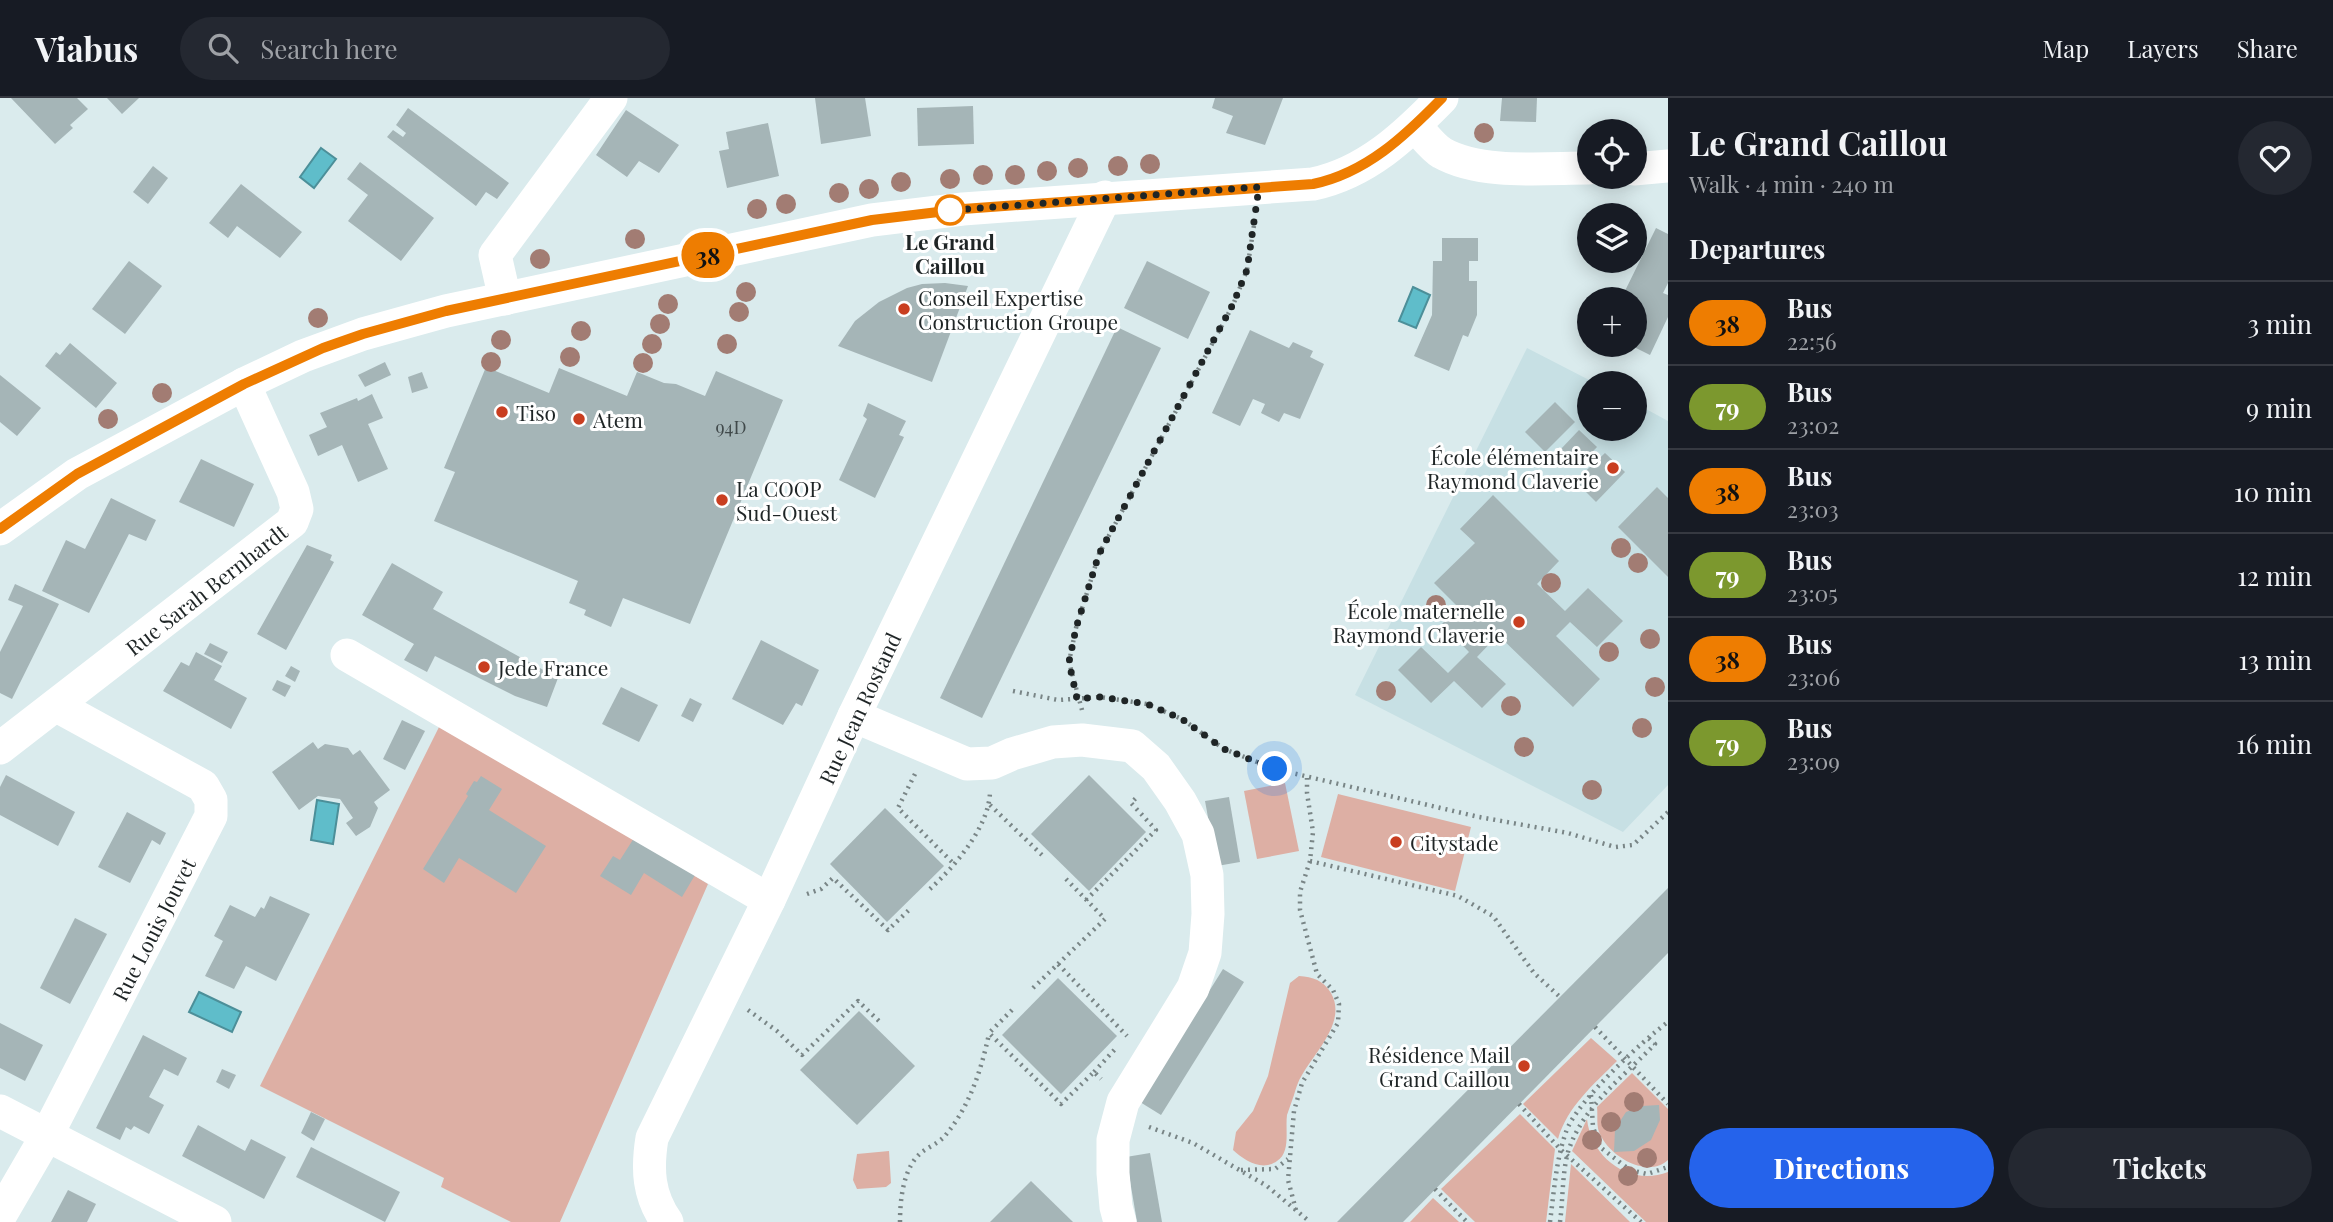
<!DOCTYPE html>
<html lang="en">
<head>
<meta charset="utf-8">
<style>
  body { margin:0; font-family:"Playfair Display",serif; background:#242831; color:#f1f3f6; height:100vh; display:flex; flex-direction:column; font-size:26px; white-space:nowrap }
  * { box-sizing:border-box; margin:0 }
  p { font-size:23px; color:#9ea1a6 }
  .icon { flex:none; width:38px; height:38px; fill:none; stroke:currentColor; stroke-width:2; stroke-linecap:round; stroke-linejoin:round }
  .map { position:relative; flex:1; overflow:hidden }
  .panel { display:flex; flex-direction:column; background:#171b24; width:665px }
  .panel>* { flex:none }
  .badge { padding:0 14px; border-radius:23px; font-size:24px; line-height:46px }
  .controls { position:absolute; left:1577px; top:21px; display:grid; gap:14px }
  .controls a { display:grid; place-items:center; width:70px; height:70px; border-radius:50%; background:#171b24; box-shadow:0 4px 18px #0003; font-size:35px }
  .you { position:absolute; width:35px; height:35px; margin:-18px; border:5px solid #fff; border-radius:50%; background:#1a73e8; box-shadow:0 0 0 10px #1a73e833 }
  .map>.badge { position:absolute; translate:-50% -50%; box-shadow:0 0 0 4px #fff }
  h2 { padding:0 21px; font-size:26px; line-height:63px }
  .round { display:grid; place-items:center; flex:none; width:74px; height:74px; border-radius:37px; background:#242831 }
  .overview { display:flex; align-items:center; justify-content:space-between; height:119px; padding:0 21px }
  h1 { font-size:33px; font-weight:700; line-height:52px }
  .primary-button { display:flex; gap:14px; margin-top:auto; padding:14px 21px }
  .primary-button a { flex:1; height:80px; border-radius:42px; background:#2563eb; color:#fff; font-size:28px; font-weight:700; line-height:80px; text-align:center }
  .primary-button a+a { background:#242831; color:#f1f3f6 }
  ul { padding:0; list-style:none }
  li { display:flex; align-items:center; gap:21px; height:84px; padding:0 21px; border-top:2px solid #363941 }
  li div { flex:1 }
  li b { display:block; font-size:26px }
  li em { font-style:normal }
  li .badge { min-width:77px; font-weight:700; text-align:center }
  header { display:flex; align-items:center; gap:42px; box-sizing:border-box; height:98px; padding:0 35px; background:#171b24; border-bottom:2px solid #363941 }
  header strong { font-size:33px }
  nav { display:flex; gap:38px; margin-inline-start:auto; font-size:24px }
  .search { width:490px; height:63px; background:#242831; display:flex; align-items:center; gap:18px; box-sizing:border-box; padding:0 24px; border-radius:38px; color:#9ea1a6; font-size:26px }
  main { display:flex; flex:1; min-height:0 }
  .map>svg:first-child { display:block }
  .built { fill:#c7e0e4 }
  .green { fill:#ddafa4 }
  .water { fill:#5fbdca; stroke:#4c8f99; stroke-width:2 }
  .building { fill:#a5b5b7 }
  .lines { fill:none; stroke-linecap:round; stroke-linejoin:round }
  .path { stroke:#798586; stroke-width:4.5; stroke-dasharray:2 5; stroke-linecap:butt }
  .minor { stroke:#fff; stroke-width:33 }
  .tree { fill:#a27c73 }
  .line-casing { stroke:#fff; stroke-width:16 }
  .line { stroke:#ee7d01; stroke-width:10 }
  .walk { stroke:#1f2526; stroke-width:7; stroke-dasharray:0 12.6 }
  .stop-dot { fill:#fff; stroke:#ee7d01; stroke-width:3.5 }
  .poi-dot { fill:#c93e20; stroke:#fff; stroke-width:2.5 }
  .labels { text-anchor:middle; dominant-baseline:central; stroke-width:6; stroke-linejoin:round; paint-order:stroke }
  .number-label { font-size:18px; fill:#40494a }
  .stop-label { font-size:21px; font-weight:bold; fill:#1f2526; stroke:#fff }
  .poi-label { font-size:21px; fill:#1f2526; stroke:#fff; text-anchor:start }
  .street-label { font-size:21px; fill:#1f2526; stroke:#fff }
</style>
</head>
<body>
<header>
<strong>Viabus</strong>
<div class="search"><svg class="icon" aria-label="search" viewBox="0 0 24 24"><circle cx="10" cy="10" r="6"/><path d="M15 15l6 6"/></svg>Search here</div>
<nav><a>Map</a><a>Layers</a><a>Share</a></nav>
</header>
<main>
<div class="map">
<svg width="1668" height="1124" viewBox="0 0 1668 1124">
  <rect width="100%" height="100%" fill="#daebed"/>
  <!-- built -->
  <polygon class="built" points="1527,250 1595,285 1589,285 1589,331 1634,331 1635,305 1668,323 1668,687 1623,734 1355,597"/>
  <!-- green -->
  <g class="green">
    <polygon points="441,625 708,786 560,1124 511,1124 441,1089 444,1080 260,988"/>
    <polygon points="1285,685 1299,753 1257,761 1244,693"/>
    <polygon points="1338,696 1471,729 1455,793 1321,759"/>
    <path d="M 1299,878 C 1313,879 1323,882 1331,895 C 1347,923 1316,953 1302,977 C 1298,983 1296,990 1294,997 C 1292,1003 1289,1011 1287,1017 C 1285,1032 1291,1054 1277,1063 C 1262,1074 1244,1062 1233,1052 L 1236,1034 L 1253,1013 L 1268,978 L 1290,885 Z"/>
    <path d="M 1591,940 L 1617,963 C 1594,986 1567,1009 1558,1041 L 1523,1006 Z"/>
    <path d="M 1632,975 L 1668,1011 L 1668,1062 C 1647,1081 1609,1058 1600,1036 C 1596,1029 1598,1017 1597,1009 Z"/>
    <polygon points="1520,1016 1555,1051 1546,1124 1475,1124 1441,1091"/>
    <path d="M 1587,1021 C 1591,1060 1630,1089 1668,1074 L 1668,1124 L 1646,1124 L 1572,1053 Z"/>
    <polygon points="889,1053 891,1085 886,1089 857,1091 853,1082 857,1056"/>
    <polygon points="1571,1066 1630,1124 1565,1124"/>
    <polygon points="1433,1100 1458,1123 1459,1124 1410,1124"/>
  </g>
  <!-- water -->
  <g class="water">
    <polygon points="321,50 336,61 314,90 300,79"/>
    <polygon points="1413,189 1430,197 1416,230 1399,223"/>
    <polygon points="317,702 339,706 333,746 311,742"/>
    <polygon points="199,894 241,914 232,934 189,914"/>
  </g>
  <!-- building -->
  <g class="building">
    <polygon points="11,0 77,0 88,11 70,27 73,30 55,46"/>
    <polygon points="107,0 139,0 122,16"/>
    <polygon points="815,0 865,0 871,38 821,46"/>
    <polygon points="1215,0 1283,0 1265,47 1226,35 1233,18 1212,10"/>
    <polygon points="1502,0 1537,0 1536,24 1500,23"/>
    <polygon points="973,8 974,46 918,48 917,10"/>
    <polygon points="408,10 509,85 497,101 486,94 476,108 387,39 393,32 403,39 406,35 396,27"/>
    <polygon points="626,12 679,47 659,75 639,63 627,79 596,57"/>
    <polygon points="768,25 779,78 727,90 719,53 729,51 726,34"/>
    <polygon points="360,64 434,120 401,163 348,123 368,97 347,81"/>
    <polygon points="153,68 168,80 148,106 133,94"/>
    <polygon points="241,86 302,134 280,160 237,128 228,140 209,125"/>
    <polygon points="1656,130 1668,136 1668,185 1663,195 1668,197 1668,219 1650,257 1634,249 1634,201 1621,201"/>
    <polygon points="1442,140 1478,140 1478,163 1469,163 1469,183 1477,183 1477,217 1468,239 1463,237 1449,273 1414,258 1432,217 1433,163 1442,163"/>
    <polygon points="129,163 162,188 125,236 92,211"/>
    <polygon points="1147,163 1210,194 1188,241 1124,210"/>
    <polygon points="945,185 968,188 932,284 838,248 855,223 879,204 907,190 922,186"/>
    <polygon points="1117,229 1161,250 982,620 940,600"/>
    <polygon points="1250,232 1289,250 1293,244 1313,253 1310,259 1324,266 1300,321 1284,315 1279,324 1261,315 1265,306 1253,301 1240,328 1212,315"/>
    <polygon points="70,245 117,285 96,310 45,268 56,254 60,257"/>
    <polygon points="385,264 391,277 365,289 358,277"/>
    <polygon points="486,269 549,295 559,270 627,298 637,274 664,285 676,286 705,298 716,273 783,302 690,526 623,500 611,529 584,517 586,512 569,505 578,483 434,423 455,374 444,370"/>
    <polygon points="422,274 428,290 412,295 408,279"/>
    <polygon points="0,277 41,310 17,338 0,324"/>
    <polygon points="372,296 383,320 368,326 388,371 358,384 342,347 318,358 309,337 327,329 320,315 357,300 358,303"/>
    <polygon points="1555,304 1575,324 1545,354 1525,334"/>
    <polygon points="868,305 906,323 899,337 904,339 875,400 839,382 867,321 863,318"/>
    <polygon points="1579,332 1597,349 1578,369 1560,352"/>
    <polygon points="1605,355 1625,374 1596,404 1575,383"/>
    <polygon points="201,361 254,386 234,429 179,404"/>
    <polygon points="1657,389 1668,400 1668,479 1618,429"/>
    <polygon points="1493,397 1559,463 1537,486 1565,513 1588,490 1623,523 1597,549 1570,524 1556,538 1600,581 1573,609 1498,537 1477,559 1506,586 1482,610 1454,583 1431,605 1398,572 1421,549 1448,575 1469,554 1442,526 1458,509 1434,485 1475,445 1460,431"/>
    <polygon points="111,400 156,422 146,443 129,436 89,515 42,493 66,442 85,451"/>
    <polygon points="307,447 332,457 330,462 334,464 286,552 257,536"/>
    <polygon points="392,465 443,494 433,511 558,580 547,609 515,598 435,558 427,574 404,562 414,546 362,517"/>
    <polygon points="15,486 59,506 12,601 0,595 0,554 23,508 8,502"/>
    <polygon points="761,542 819,572 802,608 796,605 783,627 732,601"/>
    <polygon points="210,545 228,554 222,565 204,556"/>
    <polygon points="196,554 222,568 214,582 247,600 231,631 163,593 181,564 189,568"/>
    <polygon points="291,568 300,573 295,584 285,578"/>
    <polygon points="277,582 291,588 285,599 272,592"/>
    <polygon points="621,589 658,607 639,644 602,626"/>
    <polygon points="690,600 702,606 693,624 681,618"/>
    <polygon points="402,622 425,633 405,672 383,661"/>
    <polygon points="313,644 318,651 325,646 348,650 353,657 360,652 390,692 374,704 378,710 370,729 356,738 346,725 353,720 340,701 318,698 299,712 272,674"/>
    <polygon points="6,677 75,714 58,748 0,717 0,689"/>
    <polygon points="1089,677 1146,734 1089,793 1031,736"/>
    <polygon points="481,678 502,691 489,712 546,748 516,795 459,760 444,785 423,771 468,698 466,696 474,683 477,684"/>
    <polygon points="1229,699 1240,764 1217,768 1205,703"/>
    <polygon points="885,710 944,768 887,824 830,766"/>
    <polygon points="127,714 166,735 160,747 152,742 130,785 98,769"/>
    <polygon points="634,740 695,777 682,799 644,775 631,797 600,778 613,758 620,762"/>
    <polygon points="1668,790 1668,855 1403,1124 1337,1124"/>
    <polygon points="270,798 310,816 276,883 246,868 234,891 205,878 223,843 214,838 230,807 255,819 261,809 264,811"/>
    <polygon points="75,820 107,836 70,906 40,890"/>
    <polygon points="1223,871 1244,884 1161,1017 1140,1004"/>
    <polygon points="1058,880 1117,938 1061,996 1002,937"/>
    <polygon points="859,913 915,968 857,1027 800,972"/>
    <polygon points="0,925 43,947 25,983 0,970"/>
    <polygon points="143,937 187,960 178,978 164,971 149,999 164,1007 149,1036 134,1028 131,1032 126,1029 120,1042 96,1030"/>
    <polygon points="222,971 236,977 229,991 216,984"/>
    <polygon points="1659,1007 1660,1022 1651,1042 1634,1053 1614,1054 1615,1031 1626,1014 1642,1008"/>
    <polygon points="311,1014 325,1021 314,1043 301,1035"/>
    <polygon points="198,1027 245,1053 251,1041 286,1059 264,1101 182,1058"/>
    <polygon points="311,1049 400,1094 385,1124 296,1079"/>
    <polygon points="1150,1055 1162,1124 1137,1124 1126,1059"/>
    <polygon points="1031,1083 1073,1124 990,1124"/>
    <polygon points="68,1092 96,1106 87,1124 51,1124"/>
  </g>
  <g class="lines">
    <!-- path -->
    <g class="path">
      <polyline points="1013,593 1058,602 1100,599 1147,606 1182,621 1224,651 1275,671 1479,719 1568,735 1615,749 1633,747 1668,714"/>
      <polyline points="1082,612 1069,564 1076,530 1099,456 1233,207 1247,172 1255,121"/>
      <polyline points="915,676 898,710 955,767"/>
      <polyline points="990,707 1044,759"/>
      <polyline points="1310,763 1458,798 1493,818 1534,875 1560,899"/>
      <path d="M 930,791 C 955,768 989,729 990,694"/>
      <polyline points="807,796 821,791 833,780 888,832 911,810"/>
      <polyline points="1086,802 1156,732 1131,705 1138,698"/>
      <polyline points="1058,866 1105,821 1066,781"/>
      <polyline points="1033,890 1058,866 1127,938"/>
      <polyline points="748,912 777,933 802,957 858,903 880,924"/>
      <polyline points="1012,912 989,935 1061,1006 1094,974 1101,981"/>
      <polyline points="1595,929 1668,1006"/>
      <polyline points="1094,974 1117,949"/>
      <polyline points="1591,997 1593,1029 1600,1049 1630,1072 1647,1076 1668,1069"/>
      <polyline points="1519,1006 1561,1052 1641,1124"/>
      <polyline points="1149,1029 1193,1045 1267,1088 1310,1124"/>
      <polyline points="1241,1072 1275,1071 1288,1061"/>
      <polyline points="1435,1091 1467,1124"/>
      <polyline points="1296,1112 1288,1082 1294,1013 1302,985 1338,925 1339,906 1333,892 1317,876 1300,812 1300,794 1310,763 1313,734 1307,695 1307,680"/>
      <path d="M 900,1124 C 900,1102 903,1069 922,1054 C 929,1049 938,1045 944,1039 C 969,1010 981,973 989,936"/>
      <path d="M 1550,1124 C 1554,1094 1556,1062 1566,1034 C 1576,1004 1642,943 1668,924"/>
      <path d="M 1560,1124 C 1563,1102 1562,1076 1568,1054 C 1582,1009 1623,979 1655,946 L 1647,939"/>
    </g>
    <!-- minor -->
    <g class="minor">
      <path d="M 1415,28 C 1423,36 1432,49 1442,55 C 1481,77 1545,70 1589,70"/>
      <polyline points="1634,71 1668,68"/>
      <polyline points="505,201 495,157 611,0"/>
      <path d="M 0,431 L 77,376 L 244,286 L 303,258 L 363,236 L 446,213 L 872,122 L 963,111 L 1313,86 C 1366,75 1405,38 1442,0"/>
      <polyline points="347,557 769,802"/>
      <polyline points="854,618 967,666 992,665 1012,656 1053,644 1082,642 1132,648 1156,669 1180,703 1198,736 1207,777 1208,816 1205,855 1193,890 1123,1004 1113,1042 1113,1075 1116,1109 1120,1124"/>
      <polyline points="0,650 292,424 297,411 293,394 244,286"/>
      <polyline points="0,1013 215,1124"/>
      <polyline points="0,1118 47,1037 211,718 211,702 203,688 57,608"/>
      <path d="M 667,1124 C 648,1097 647,1071 652,1040 L 769,802 L 854,618 L 1105,99"/>
    </g>
  </g>
  <!-- trees -->
  <g class="tree">
    <circle cx="1484" cy="35" r="10"/>
    <circle cx="1150" cy="66" r="10"/>
    <circle cx="1118" cy="68" r="10"/>
    <circle cx="1078" cy="70" r="10"/>
    <circle cx="1047" cy="73" r="10"/>
    <circle cx="983" cy="77" r="10"/>
    <circle cx="1015" cy="77" r="10"/>
    <circle cx="950" cy="81" r="10"/>
    <circle cx="901" cy="84" r="10"/>
    <circle cx="869" cy="91" r="10"/>
    <circle cx="839" cy="95" r="10"/>
    <circle cx="786" cy="106" r="10"/>
    <circle cx="757" cy="111" r="10"/>
    <circle cx="635" cy="141" r="10"/>
    <circle cx="540" cy="161" r="10"/>
    <circle cx="746" cy="194" r="10"/>
    <circle cx="668" cy="206" r="10"/>
    <circle cx="739" cy="214" r="10"/>
    <circle cx="318" cy="220" r="10"/>
    <circle cx="660" cy="226" r="10"/>
    <circle cx="581" cy="233" r="10"/>
    <circle cx="501" cy="242" r="10"/>
    <circle cx="652" cy="246" r="10"/>
    <circle cx="727" cy="246" r="10"/>
    <circle cx="570" cy="259" r="10"/>
    <circle cx="491" cy="264" r="10"/>
    <circle cx="643" cy="265" r="10"/>
    <circle cx="162" cy="295" r="10"/>
    <circle cx="108" cy="321" r="10"/>
    <circle cx="1621" cy="450" r="10"/>
    <circle cx="1638" cy="465" r="10"/>
    <circle cx="1551" cy="485" r="10"/>
    <circle cx="1436" cy="507" r="10"/>
    <circle cx="1650" cy="541" r="10"/>
    <circle cx="1609" cy="554" r="10"/>
    <circle cx="1655" cy="589" r="10"/>
    <circle cx="1386" cy="593" r="10"/>
    <circle cx="1511" cy="608" r="10"/>
    <circle cx="1642" cy="630" r="10"/>
    <circle cx="1524" cy="649" r="10"/>
    <circle cx="1592" cy="692" r="10"/>
    <circle cx="1634" cy="1004" r="10"/>
    <circle cx="1611" cy="1024" r="10"/>
    <circle cx="1592" cy="1042" r="10"/>
    <circle cx="1647" cy="1060" r="10"/>
    <circle cx="1628" cy="1078" r="10"/>
  </g>
  <g class="lines">
    <defs>
      <path id="line" d="M 0,431 L 77,376 L 244,286 L 323,250 L 363,236 L 446,213 L 872,122 L 963,111 L 1313,86 C 1366,75 1405,38 1442,0"/>
    </defs>
    <!-- line casing -->
    <use href="#line" class="line-casing"/>
    <!-- line -->
    <use href="#line" class="line"/>
    <!-- walk -->
    <polyline class="walk" points="950,112 940,113 1259,89 1247,172 1233,206 1099,456 1076,530 1069,564 1077,601 1100,599 1147,606 1182,621 1224,651 1275,671"/>
  </g>
  <!-- markers -->
  <circle class="stop-dot" cx="950" cy="112" r="14"/>
  <g class="poi-dot">
    <circle cx="904" cy="211" r="7"/>
    <circle cx="502" cy="314" r="7"/>
    <circle cx="579" cy="321" r="7"/>
    <circle cx="1613" cy="370" r="7"/>
    <circle cx="722" cy="402" r="7"/>
    <circle cx="1519" cy="524" r="7"/>
    <circle cx="484" cy="569" r="7"/>
    <circle cx="1396" cy="744" r="7"/>
    <circle cx="1524" cy="968" r="7"/>
  </g>
  <g class="labels">
    <!-- number labels -->
    <g class="number-label">
      <text x="731" y="329">94D</text>
    </g>
    <!-- stop labels -->
    <g class="stop-label">
      <text x="950" y="143">Le Grand<tspan x="950" dy="24">Caillou</tspan></text>
    </g>
    <!-- poi labels -->
    <g class="poi-label">
      <text x="918" y="199">Conseil Expertise<tspan x="918" dy="24">Construction Groupe</tspan></text>
      <text x="516" y="314">Tiso</text>
      <text x="593" y="321">Atem</text>
      <text x="1599" y="358" text-anchor="end">École élémentaire<tspan x="1599" dy="24">Raymond Claverie</tspan></text>
      <text x="736" y="390">La COOP<tspan x="736" dy="24">Sud-Ouest</tspan></text>
      <text x="1505" y="512" text-anchor="end">École maternelle<tspan x="1505" dy="24">Raymond Claverie</tspan></text>
      <text x="498" y="569">Jede France</text>
      <text x="1410" y="744">Citystade</text>
      <text x="1510" y="956" text-anchor="end">Résidence Mail<tspan x="1510" dy="24">Grand Caillou</tspan></text>
    </g>
    <!-- street labels -->
    <g class="street-label">
      <text transform="translate(206 491) rotate(-38)">Rue Sarah Bernhardt</text>
      <text transform="translate(859 610) rotate(-65)">Rue Jean Rostand</text>
      <text transform="translate(153 831) rotate(-63)">Rue Louis Jouvet</text>
    </g>
  </g>
</svg>
<div class="controls">
<a><svg class="icon" aria-label="locate" viewBox="0 0 24 24"><circle cx="12" cy="12" r="6"/><path d="M12 2v4M12 18v4M2 12h4M18 12h4"/></svg></a>
<a><svg class="icon" aria-label="layers" viewBox="0 0 24 24"><path d="M12 4l9 5-9 5-9-5zM3 14l9 5 9-5"/></svg></a>
<a>+</a>
<a>−</a>
</div>
<div class="you" style="left:1275px;top:671px"></div>
<b class="badge" style="left:708px;top:157px;background:#ee7d01;color:#111">38</b>
</div>
<section class="panel">
<div class="overview"><div><h1>Le Grand Caillou</h1><p>Walk · 4 min · 240 m</p></div><a class="round"><svg class="icon" aria-label="heart" viewBox="0 0 24 24"><path d="M12 20l-8-8c-3-5 5-10 8-4 3-6 11-1 8 4z"/></svg></a></div>
<h2>Departures</h2>
<ul>
<li><span class="badge" style="background:#ee7d01;color:#111">38</span><div><b>Bus</b><p>22:56</p></div><em>3 min</em></li>
<li><span class="badge" style="background:#7c982e;color:#fff">79</span><div><b>Bus</b><p>23:02</p></div><em>9 min</em></li>
<li><span class="badge" style="background:#ee7d01;color:#111">38</span><div><b>Bus</b><p>23:03</p></div><em>10 min</em></li>
<li><span class="badge" style="background:#7c982e;color:#fff">79</span><div><b>Bus</b><p>23:05</p></div><em>12 min</em></li>
<li><span class="badge" style="background:#ee7d01;color:#111">38</span><div><b>Bus</b><p>23:06</p></div><em>13 min</em></li>
<li><span class="badge" style="background:#7c982e;color:#fff">79</span><div><b>Bus</b><p>23:09</p></div><em>16 min</em></li>
</ul>
<div class="primary-button"><a>Directions</a><a>Tickets</a></div>
</section>
</main>
</body>
</html>
